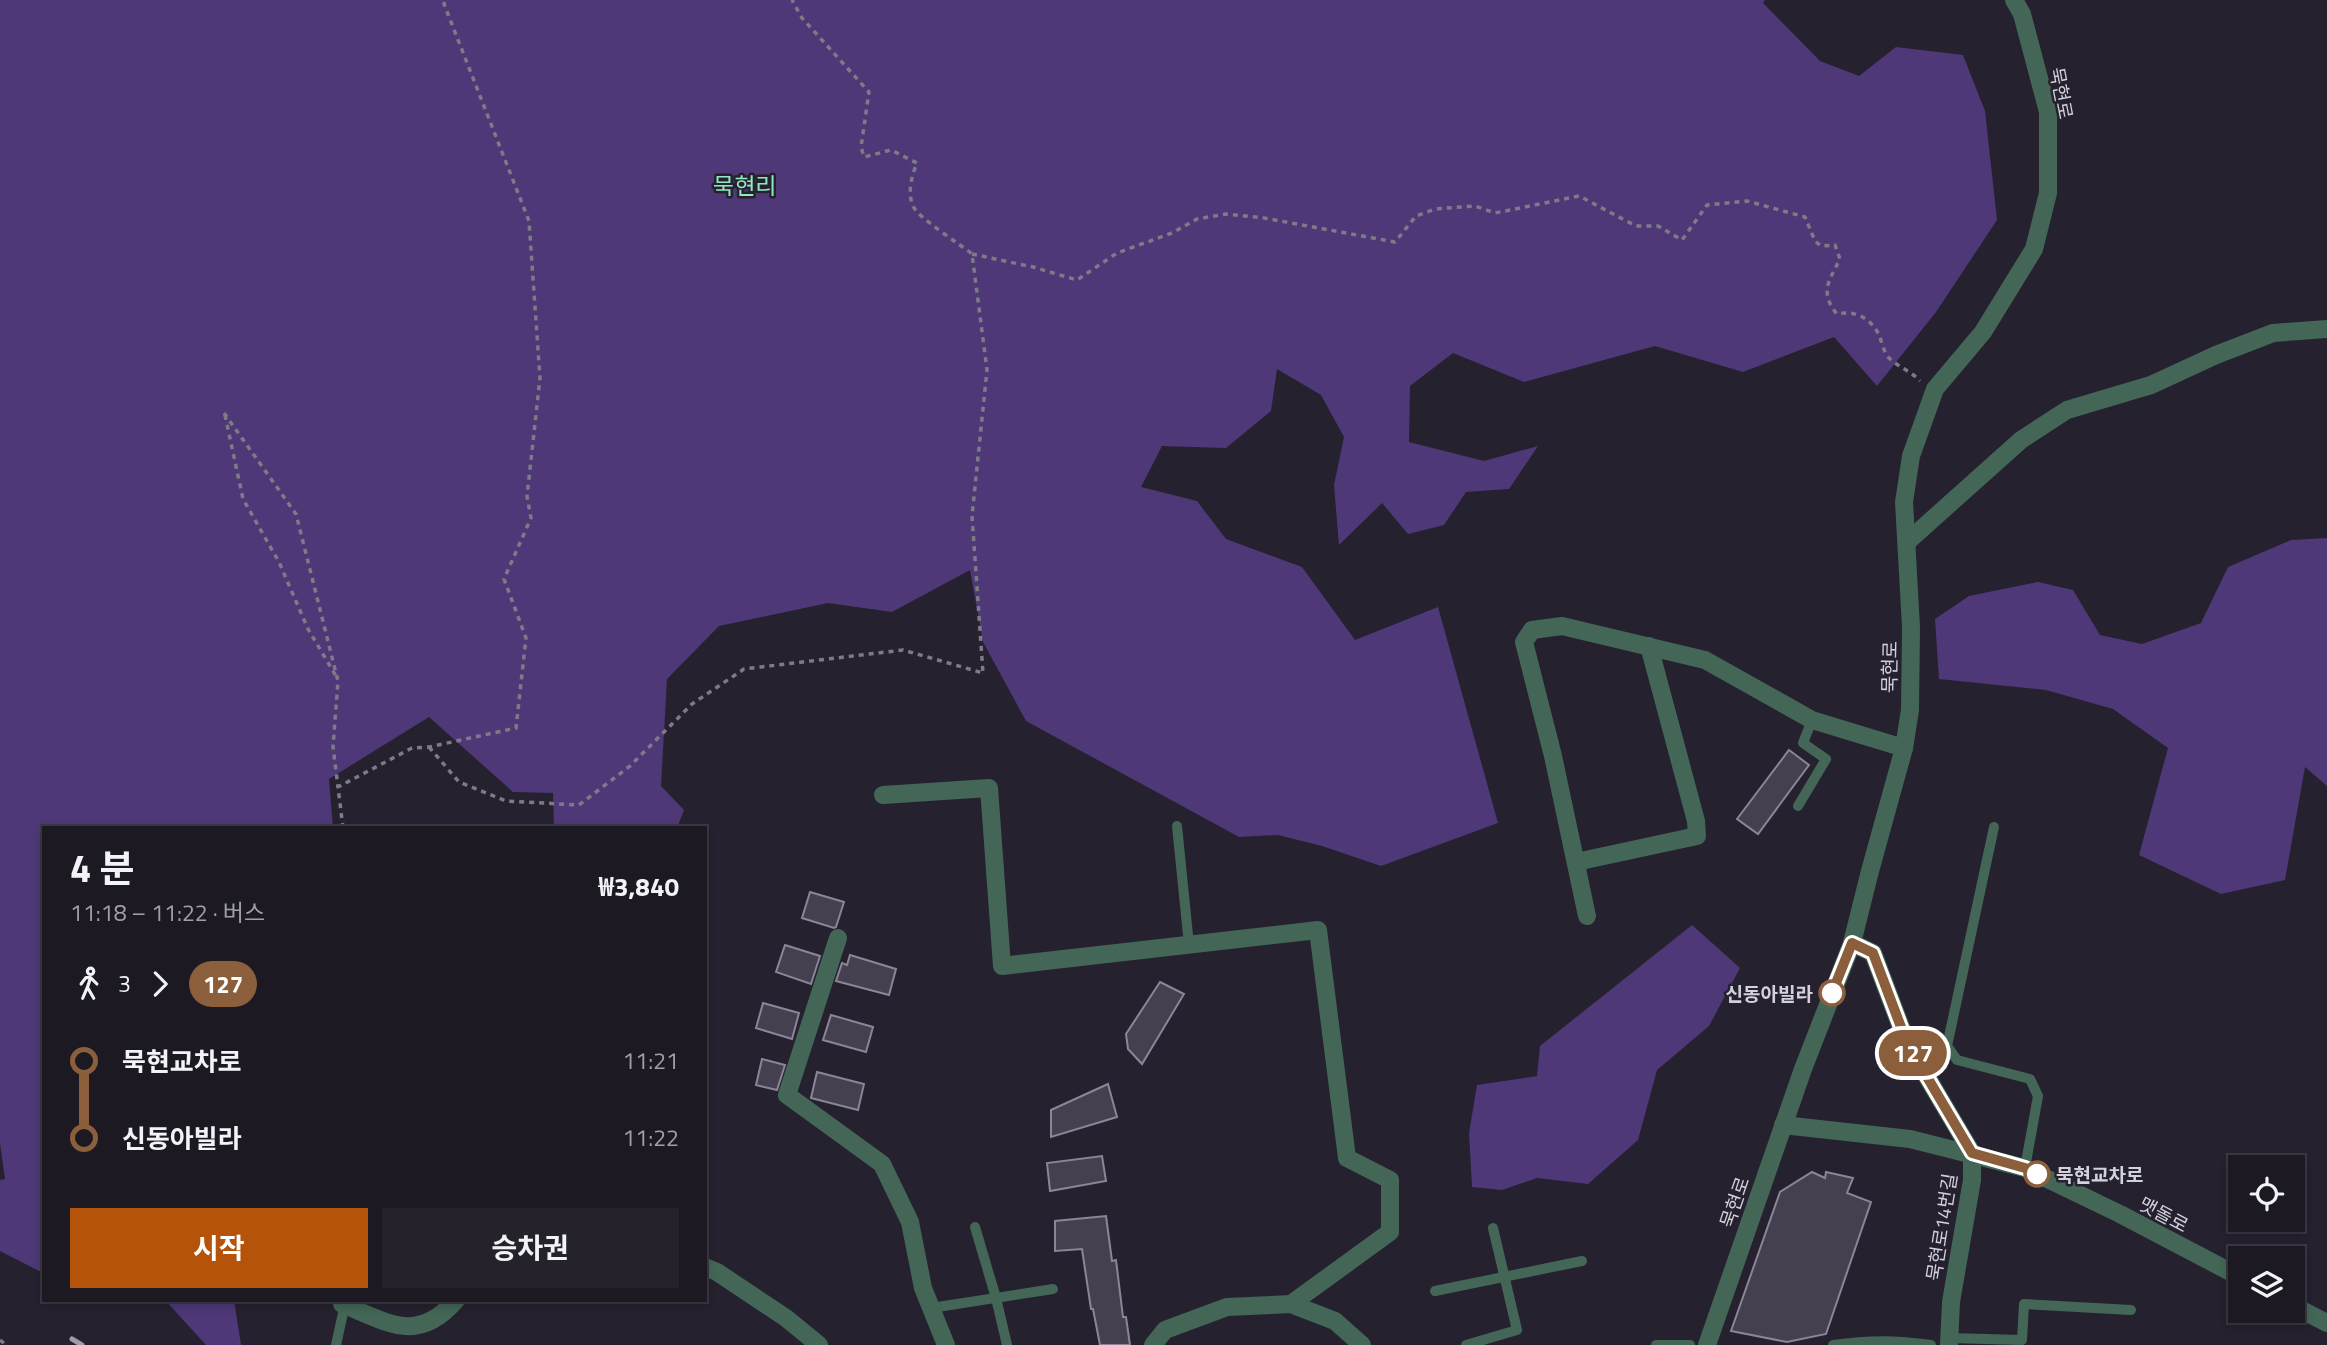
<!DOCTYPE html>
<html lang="ko">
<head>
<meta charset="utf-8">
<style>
  body { margin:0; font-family:"Titillium Web","Noto Sans KR",sans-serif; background:#25222b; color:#f1f3f6; height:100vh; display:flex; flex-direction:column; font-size:26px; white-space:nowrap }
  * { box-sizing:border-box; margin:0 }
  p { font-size:23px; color:#a0a0a6 }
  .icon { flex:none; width:38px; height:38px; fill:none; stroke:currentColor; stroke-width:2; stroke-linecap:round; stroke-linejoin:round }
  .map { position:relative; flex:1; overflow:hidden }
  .sheet { position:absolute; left:42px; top:826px; width:665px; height:476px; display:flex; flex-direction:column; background:#1c1923; border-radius:0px; box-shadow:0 4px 10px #0003,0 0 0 2px #3a3841 }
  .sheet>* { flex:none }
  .badge { padding:0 14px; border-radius:23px; font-size:24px; line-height:46px }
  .controls { position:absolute; left:2228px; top:1155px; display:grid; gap:14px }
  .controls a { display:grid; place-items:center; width:77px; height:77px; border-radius:0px; background:#1c1923; box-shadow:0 4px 10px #0003,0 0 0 2px #3a3841; font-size:35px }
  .map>.badge { position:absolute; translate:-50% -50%; box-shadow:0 0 0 4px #fff }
  .legs { display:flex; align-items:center; gap:10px; height:77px; padding:0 28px; font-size:23px }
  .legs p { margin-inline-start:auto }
  .overview { display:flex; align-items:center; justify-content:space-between; height:119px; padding:0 28px }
  h1 { font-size:38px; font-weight:700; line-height:52px }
  .button { display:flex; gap:14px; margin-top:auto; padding:14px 28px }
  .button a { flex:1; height:80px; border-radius:0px; background:#b45309; color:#fff; font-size:28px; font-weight:700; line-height:80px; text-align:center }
  .button a+a { background:#25222b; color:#f1f3f6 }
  ul { padding:0 28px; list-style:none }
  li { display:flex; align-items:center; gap:24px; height:77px; font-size:26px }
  li i { display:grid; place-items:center; width:10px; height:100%; margin:0 9px; background:currentColor }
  li i::after { content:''; width:18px; height:18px; margin:-9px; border:5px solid; border-radius:50%; background:#1c1923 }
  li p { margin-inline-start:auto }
  li:first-child i { background:linear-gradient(#0000 50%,currentColor 0) }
  li:last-child i { background:linear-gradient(currentColor 50%,#0000 0) }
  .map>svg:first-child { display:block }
  .forest { fill:#4e3878 }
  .building { fill:#444050; stroke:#8a8597; stroke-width:2 }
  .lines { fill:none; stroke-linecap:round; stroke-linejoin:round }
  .path { stroke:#7e7b87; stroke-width:3.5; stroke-dasharray:5 5; stroke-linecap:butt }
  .service { stroke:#436657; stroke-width:10 }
  .minor { stroke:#436657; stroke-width:18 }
  .tertiary { stroke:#436657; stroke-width:18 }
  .rail { stroke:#9f9ca7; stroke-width:5 }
  .line-1-casing { stroke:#fff; stroke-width:16 }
  .line-1 { stroke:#8b5e3c; stroke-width:10 }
  .stop-1-dot { fill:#fff; stroke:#8b5e3c; stroke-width:3.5 }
  .labels { text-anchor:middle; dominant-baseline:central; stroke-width:5; stroke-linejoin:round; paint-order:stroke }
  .street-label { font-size:19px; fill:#d3d1db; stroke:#25212f }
  .stop-label { font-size:19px; font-weight:bold; fill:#d3d1db; stroke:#25212f; text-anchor:end }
  .quarter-label { font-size:23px; fill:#90e7c1; stroke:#25212f }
</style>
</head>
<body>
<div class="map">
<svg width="2327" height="1345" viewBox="0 0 2327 1345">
  <rect width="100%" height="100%" fill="#25212f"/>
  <!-- forest -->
  <g class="forest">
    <polygon points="0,0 1765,0 1763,3 1820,61 1859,76 1896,47 1963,55 1985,111 1997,220 1936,312 1877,386 1834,337 1743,372 1655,346 1524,382 1453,353 1410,386 1409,442 1484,461 1538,446 1509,489 1466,492 1444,525 1408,534 1382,503 1339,545 1334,485 1344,437 1321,395 1277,369 1271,411 1226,448 1162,446 1141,487 1197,501 1226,539 1302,567 1355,640 1438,607 1498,823 1381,866 1322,846 1278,835 1239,837 1026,721 983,642 970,570 892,612 828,603 719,626 667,679 661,786 684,810 677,828 554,828 553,793 513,792 429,717 329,779 333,828 44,828 44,1271 39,1271 0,1251 0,1180 5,1179 0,1143"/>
    <polygon points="2327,538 2327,786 2305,767 2285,880 2221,894 2139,855 2168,748 2113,709 2046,690 1939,679 1935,619 1969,596 2038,582 2073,590 2100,635 2142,644 2201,623 2228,567 2291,540"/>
    <polygon points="1692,925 1740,968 1709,1026 1657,1070 1638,1140 1588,1184 1537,1178 1502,1190 1472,1187 1469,1133 1477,1085 1537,1076 1540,1046"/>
    <polygon points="165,1300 234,1300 241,1345 206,1345"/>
  </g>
  <!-- building -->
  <g class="building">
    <polygon points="1789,750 1809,765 1758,834 1737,819"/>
    <polygon points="810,892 844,902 836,927 834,928 802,918"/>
    <polygon points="785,945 820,956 811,984 776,972"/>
    <polygon points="850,955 896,969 889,995 836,981 842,963 847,965"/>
    <polygon points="1160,982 1184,994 1142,1064 1128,1049 1126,1034"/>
    <polygon points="763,1003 799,1013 792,1039 756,1028"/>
    <polygon points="831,1015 873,1027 866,1052 823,1040"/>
    <polygon points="762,1059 785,1065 777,1090 756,1085"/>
    <polygon points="817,1072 864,1084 858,1110 811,1098"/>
    <polygon points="1108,1084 1117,1117 1051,1137 1051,1110"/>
    <polygon points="1102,1156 1106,1181 1050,1191 1047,1163"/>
    <polygon points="1812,1172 1825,1178 1826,1172 1853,1178 1847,1193 1871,1202 1826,1334 1787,1342 1731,1331 1780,1192"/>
    <polygon points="1106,1216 1112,1261 1116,1260 1123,1317 1126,1317 1130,1345 1100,1345 1093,1309 1091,1309 1082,1249 1055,1251 1055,1221"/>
  </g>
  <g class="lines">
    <!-- path -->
    <g class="path">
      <path d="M 972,254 L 1033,267 L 1077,280 L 1117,253 L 1172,233 L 1197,219 L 1226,214 L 1264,218 L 1395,242 L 1416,216 L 1435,209 L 1475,206 L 1495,213 L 1579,196 L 1636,226 L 1658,226 L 1682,240 L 1707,205 L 1747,201 L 1805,217 L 1815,241 L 1821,246 L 1835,245 L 1840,259 C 1829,281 1819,292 1837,314 C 1854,310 1869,317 1878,333 C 1882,341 1883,351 1889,358 C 1898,367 1911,371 1920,381"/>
      <polyline points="224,413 296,514 338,681 333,747 338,787"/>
      <polyline points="225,415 243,499 279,562 308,629 336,676"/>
      <path d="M 429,747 L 459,782 L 506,801 L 579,805 L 630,766 L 692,704 L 744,669 L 903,650 L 983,673 L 972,516 L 987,370 L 972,254 C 960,244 918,218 913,206 C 907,192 912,175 917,163 L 891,150 L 864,157 L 861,147 L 869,92 L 802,18 L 792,0"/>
      <polyline points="343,828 338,787 412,748 429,747 516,728 526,638 504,579 531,518 527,496 540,378 529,221 444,4 445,0"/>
      <polyline points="0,1340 6,1345"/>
    </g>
    <!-- service -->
    <g class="service">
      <polyline points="1798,806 1826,759 1803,743 1812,720"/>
      <polyline points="1177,826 1189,945"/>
      <polyline points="1994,827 1947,1046 1957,1060 2030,1079 2038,1096 2025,1168"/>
      <polyline points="975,1227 996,1298 1007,1345"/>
      <polyline points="1435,1291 1582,1261"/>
      <polyline points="931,1308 1053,1289"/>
      <polyline points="1949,1338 2022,1340 2024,1304 2131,1310"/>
      <polyline points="336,1345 343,1313 341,1300"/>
      <polyline points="1466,1345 1517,1330 1493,1228"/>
      <polyline points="1656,1345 1690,1345"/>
      <path d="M 1833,1345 C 1869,1340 1896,1340 1931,1345"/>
    </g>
    <!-- minor -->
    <g class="minor">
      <polyline points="1907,542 2021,440 2067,410 2151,385 2216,355 2273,333 2327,329"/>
      <polyline points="883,795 989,788 1002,966 1318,930 1347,1158 1390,1180 1390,1232 1291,1304"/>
      <polyline points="1576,862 1697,836 1696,821 1649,646"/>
      <polyline points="1587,916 1553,756 1524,642 1532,630 1562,626 1705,660 1812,720 1904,748"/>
      <polyline points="838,938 787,1095 882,1164 910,1222 923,1288 946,1345"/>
      <polyline points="1852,943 1873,953 1907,1043 1972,1153 1972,1180 1951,1302 1949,1345"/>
      <polyline points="705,1267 717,1272 786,1318 819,1345"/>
      <path d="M 342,1304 C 387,1322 417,1345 456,1300"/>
      <polyline points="1153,1345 1165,1330 1227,1307 1291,1304 1335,1321 1362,1345"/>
    </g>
    <!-- tertiary -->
    <g class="tertiary">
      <polyline points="1783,1125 1910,1139 2025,1168 2120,1214 2240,1277"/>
      <polyline points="2292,1305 2327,1323"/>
      <polyline points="1707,1345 1803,1069 1852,943 1870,871 1904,748 1910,710 1911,627 1904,502 1911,456 1935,389 1983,332 2034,249 2048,193 2048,112 2022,14 2014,0"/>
    </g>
    <!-- rail -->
    <polyline class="rail" points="72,1339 82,1345"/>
  </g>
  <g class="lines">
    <defs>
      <polyline id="line-1" points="1832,993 1852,943 1873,953 1907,1043 1972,1153 2025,1168 2037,1174"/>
    </defs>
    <!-- line-1 casing -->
    <use href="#line-1" class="line-1-casing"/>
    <!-- line-1 -->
    <use href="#line-1" class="line-1"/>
  </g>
  <!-- markers -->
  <g class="stop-1-dot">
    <circle cx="1832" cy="993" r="12"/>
    <circle cx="2037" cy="1174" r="12"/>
  </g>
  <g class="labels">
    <!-- street labels -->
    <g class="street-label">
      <text transform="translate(2062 93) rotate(79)">묵현로</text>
      <text transform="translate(1889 667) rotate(-89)">묵현로</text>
      <text transform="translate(1734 1202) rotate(-71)">묵현로</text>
      <text transform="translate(2164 1214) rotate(28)">맷돌로</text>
      <text transform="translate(1941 1227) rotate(-81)">묵현로14번길</text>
    </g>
    <!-- stop labels -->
    <g class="stop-label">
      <text x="1813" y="993">신동아빌라</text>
      <text x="2056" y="1174" text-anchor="start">묵현교차로</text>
    </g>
    <!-- quarter labels -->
    <g class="quarter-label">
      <text x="745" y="185">묵현리</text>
    </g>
  </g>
</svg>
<div class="controls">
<a><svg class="icon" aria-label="locate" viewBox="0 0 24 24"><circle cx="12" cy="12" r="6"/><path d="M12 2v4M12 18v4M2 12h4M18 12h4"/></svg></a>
<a><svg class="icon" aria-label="layers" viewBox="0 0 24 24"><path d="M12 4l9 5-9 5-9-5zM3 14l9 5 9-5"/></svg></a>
</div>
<b class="badge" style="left:1913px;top:1053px;background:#8b5e3c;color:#fff">127</b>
<section class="sheet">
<div class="overview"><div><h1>4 분</h1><p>11:18 – 11:22 · 버스</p></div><b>₩3,840</b></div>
<div class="legs"><svg class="icon" aria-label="walk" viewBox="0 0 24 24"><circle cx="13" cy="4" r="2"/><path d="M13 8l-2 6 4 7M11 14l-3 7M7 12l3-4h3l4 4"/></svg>3<svg class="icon" aria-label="forward" viewBox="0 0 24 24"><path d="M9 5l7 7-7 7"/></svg><b class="badge" style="background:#8b5e3c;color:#fff">127</b></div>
<ul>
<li><i style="color:#8b5e3c"></i><b>묵현교차로</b><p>11:21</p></li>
<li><i style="color:#8b5e3c"></i><b>신동아빌라</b><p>11:22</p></li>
</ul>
<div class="button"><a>시작</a><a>승차권</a></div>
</section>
</div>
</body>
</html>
